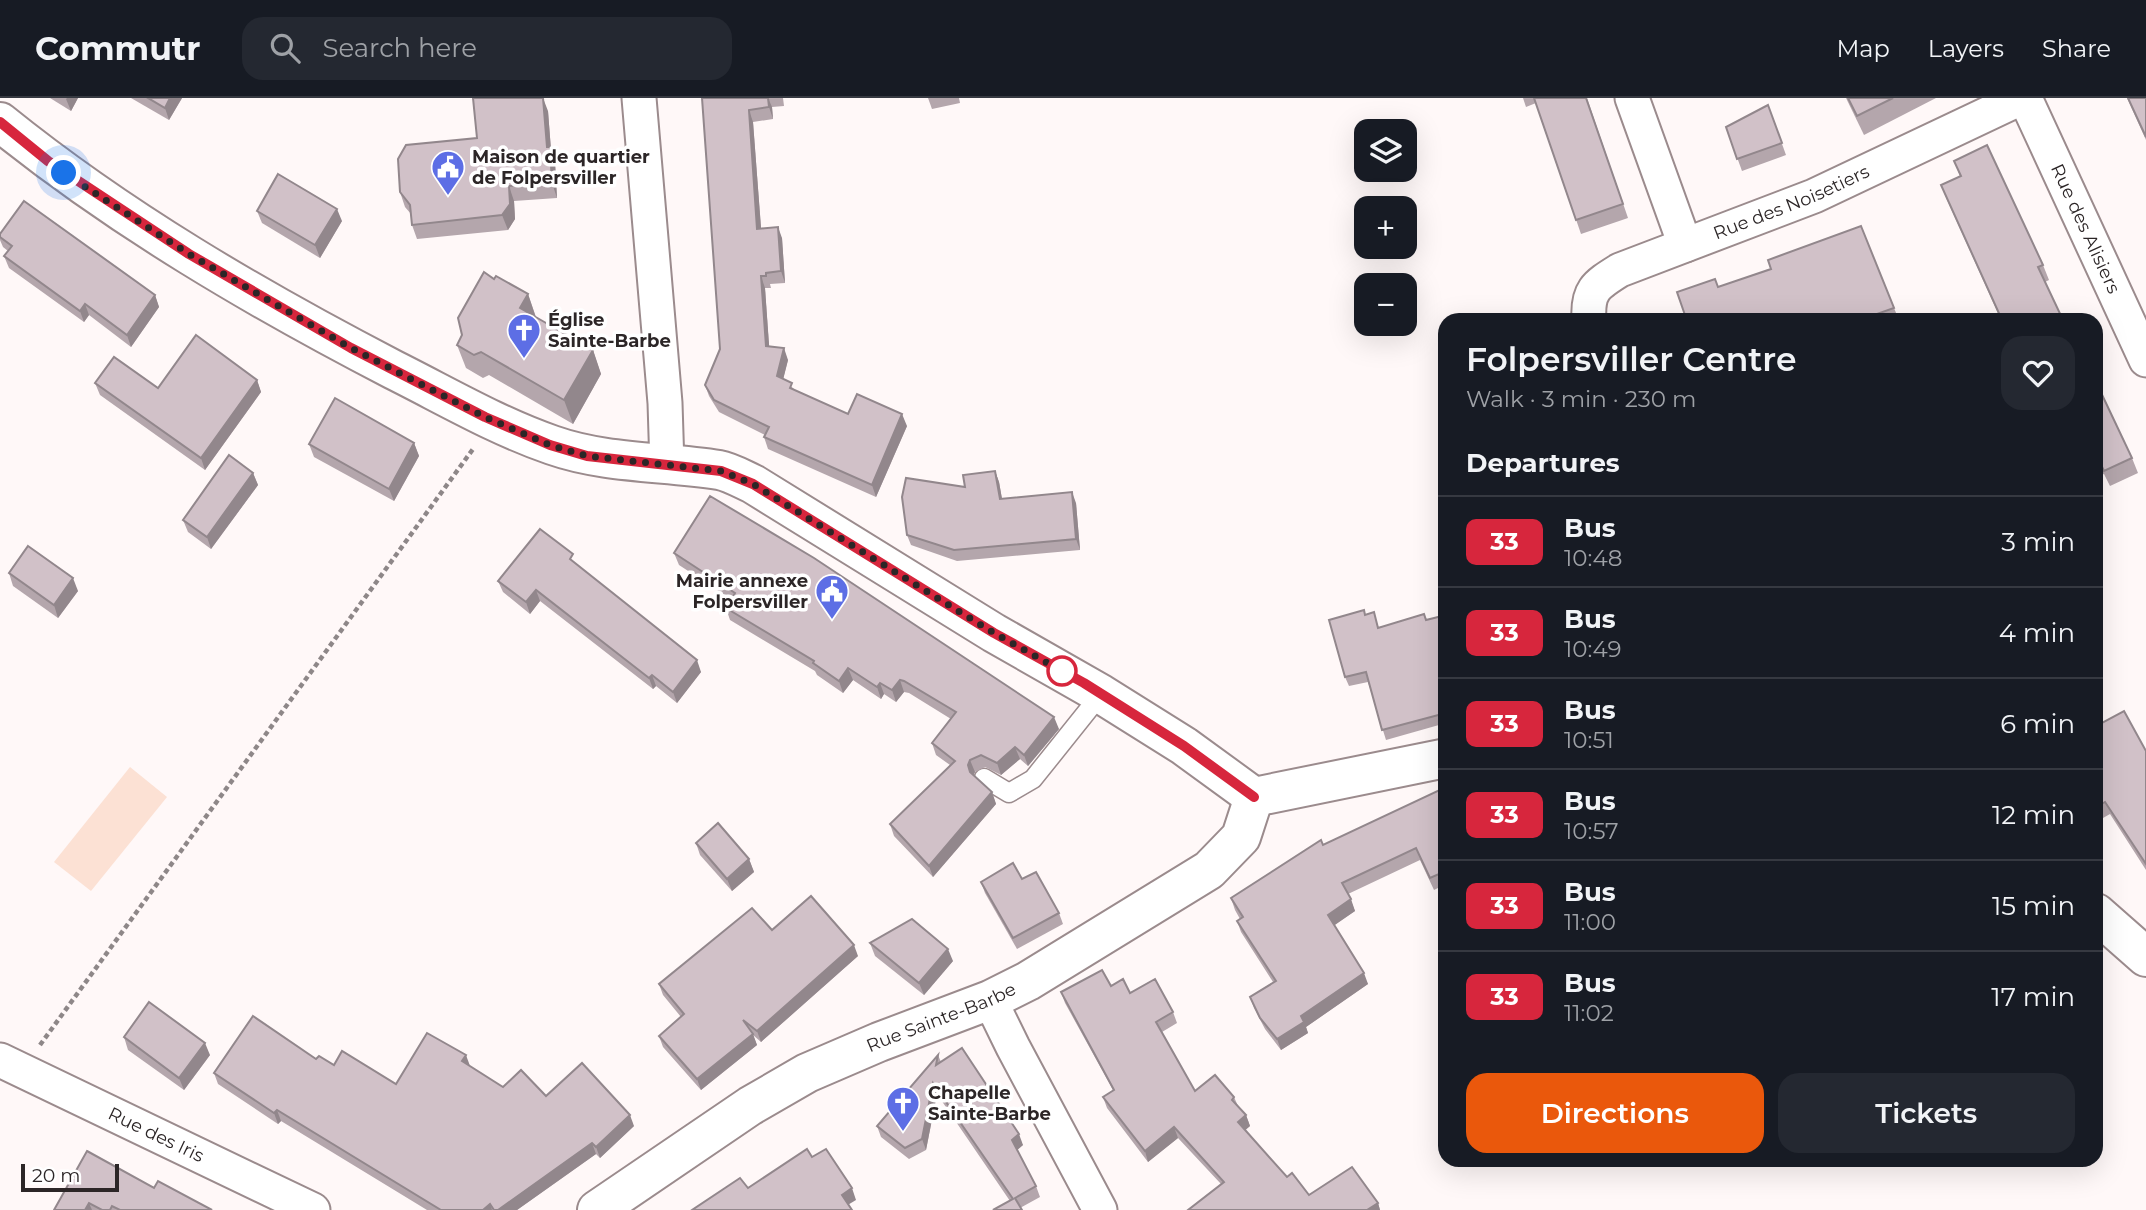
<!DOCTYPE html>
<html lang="en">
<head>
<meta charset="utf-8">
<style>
  body { margin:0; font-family:Montserrat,sans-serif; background:#242831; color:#f1f3f6; height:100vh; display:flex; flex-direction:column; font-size:26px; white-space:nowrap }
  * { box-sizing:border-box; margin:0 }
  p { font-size:23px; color:#9ea1a6 }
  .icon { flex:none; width:38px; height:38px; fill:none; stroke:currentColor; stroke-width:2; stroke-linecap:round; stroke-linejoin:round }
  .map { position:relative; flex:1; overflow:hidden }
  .sheet { position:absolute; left:1438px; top:215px; width:665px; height:854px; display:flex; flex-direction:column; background:#171b24; border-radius:21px; box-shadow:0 7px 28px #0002 }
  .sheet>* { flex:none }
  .badge { padding:0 14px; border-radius:10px; font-size:24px; line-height:46px }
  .fabs { position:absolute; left:1354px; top:21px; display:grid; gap:14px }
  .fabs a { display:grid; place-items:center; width:63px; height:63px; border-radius:14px; background:#171b24; box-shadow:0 7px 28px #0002; font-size:35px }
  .scale { position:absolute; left:21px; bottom:18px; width:98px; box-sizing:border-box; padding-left:7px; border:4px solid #2c2627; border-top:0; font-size:19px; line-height:24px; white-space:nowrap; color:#2c2627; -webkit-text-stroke:5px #fff; paint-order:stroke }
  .you { position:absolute; width:35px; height:35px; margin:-18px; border:5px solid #fff; border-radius:50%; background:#1a73e8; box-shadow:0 0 0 10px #1a73e833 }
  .map>.badge { position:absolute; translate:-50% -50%; box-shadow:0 0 0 4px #fff }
  h2 { padding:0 28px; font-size:26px; line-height:63px }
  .round { display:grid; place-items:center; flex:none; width:74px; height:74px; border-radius:21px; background:#242831 }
  .summary { display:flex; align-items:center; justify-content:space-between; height:119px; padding:0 28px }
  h1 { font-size:33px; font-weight:600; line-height:52px }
  .button { display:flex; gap:14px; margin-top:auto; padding:14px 28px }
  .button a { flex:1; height:80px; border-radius:21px; background:#ea580c; color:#fff; font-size:28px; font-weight:600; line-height:80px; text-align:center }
  .button a+a { background:#242831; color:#f1f3f6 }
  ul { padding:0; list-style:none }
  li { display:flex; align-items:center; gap:21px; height:91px; padding:0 28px; border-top:2px solid #363941 }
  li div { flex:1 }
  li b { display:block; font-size:26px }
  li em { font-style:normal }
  li .badge { min-width:77px; font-weight:700; text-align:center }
  header { display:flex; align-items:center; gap:42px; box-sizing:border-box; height:98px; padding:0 35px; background:#171b24; border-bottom:2px solid #363941 }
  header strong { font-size:33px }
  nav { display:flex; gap:38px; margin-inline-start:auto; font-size:24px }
  .search { width:490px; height:63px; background:#242831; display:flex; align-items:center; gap:18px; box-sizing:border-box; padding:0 24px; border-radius:21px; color:#9ea1a6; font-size:26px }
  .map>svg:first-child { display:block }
  .green { fill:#fce1d4 }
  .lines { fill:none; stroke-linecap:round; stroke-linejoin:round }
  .lane-casing { stroke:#9b8b8d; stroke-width:21 }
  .street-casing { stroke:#9b8b8d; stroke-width:37 }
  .secondary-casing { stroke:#9b8b8d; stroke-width:42 }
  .path { stroke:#8e8788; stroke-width:4.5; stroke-dasharray:5 3.5; stroke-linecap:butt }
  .lane { stroke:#fff; stroke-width:18 }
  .street { stroke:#fff; stroke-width:33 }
  .secondary { stroke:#fff; stroke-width:38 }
  .wall { fill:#b4a6ac }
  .shaded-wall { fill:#92878c }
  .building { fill:#d1c1c8; stroke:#92878c; stroke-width:2 }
  .line-casing { stroke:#fff; stroke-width:16 }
  .line { stroke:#d7263d; stroke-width:10 }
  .walk { stroke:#2c2627; stroke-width:7; stroke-dasharray:0 12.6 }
  .stop-dot { fill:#fff; stroke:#d7263d; stroke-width:3.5 }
  .labels { text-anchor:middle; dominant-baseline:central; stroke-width:7; stroke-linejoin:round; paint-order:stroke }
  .poi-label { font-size:18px; font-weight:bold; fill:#2c2627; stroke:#fff; text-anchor:start }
  .street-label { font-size:18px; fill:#2c2627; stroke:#fff }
</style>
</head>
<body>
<header>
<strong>Commutr</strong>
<div class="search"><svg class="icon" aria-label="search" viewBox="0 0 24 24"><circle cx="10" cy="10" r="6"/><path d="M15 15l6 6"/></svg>Search here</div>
<nav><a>Map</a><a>Layers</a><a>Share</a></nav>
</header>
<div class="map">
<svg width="2146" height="1112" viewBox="0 0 2146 1112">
  <rect width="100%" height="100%" fill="#fff8f8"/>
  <!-- green -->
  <polygon class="green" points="130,669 167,699 91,793 54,764"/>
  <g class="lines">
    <defs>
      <polyline id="lane" points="984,680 1009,695 1033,681 1101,596"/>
      <g id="street">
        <polyline points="639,0 665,305 667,368"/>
        <polyline points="1632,0 1685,147"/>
        <path id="s1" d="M 2025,0 L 2146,262"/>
        <path id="s2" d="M 1589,222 C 1587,192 1596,187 1620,172 L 1814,98 L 2021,0"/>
        <polyline points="990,902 1013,949 1100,1112"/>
        <path id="s3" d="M 0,962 L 313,1112"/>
      </g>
      <g id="secondary">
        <path d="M 0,24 C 120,121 257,201 394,272 C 446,298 497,328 552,347 C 606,366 663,363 719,372 C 730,374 742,381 753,386 L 994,535 L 1101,596 L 1184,648 L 1254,699"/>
        <polyline points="1254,699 1446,660"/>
        <polyline points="2096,815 2146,859"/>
        <path id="s4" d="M 597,1112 L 750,1008 L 807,975 L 879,944 L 990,902 L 1028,883 L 1209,772 L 1241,739 L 1254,699"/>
      </g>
    </defs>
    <!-- lane casing -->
    <use href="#lane" class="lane-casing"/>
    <!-- street casing -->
    <use href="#street" class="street-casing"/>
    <!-- secondary casing -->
    <use href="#secondary" class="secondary-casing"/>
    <!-- path -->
    <polyline class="path" points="40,947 473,351"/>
    <!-- lane -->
    <use href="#lane" class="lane"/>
    <!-- street -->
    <use href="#street" class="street"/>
    <!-- secondary -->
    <use href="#secondary" class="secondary"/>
  </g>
  <!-- wall -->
  <g class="wall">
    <polygon points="50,0 78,0 71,13"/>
    <polygon points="131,0 182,0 169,22"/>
    <polygon points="702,0 783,0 784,8 772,9 773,21 753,24 761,130 782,140 785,185 770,186 771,190 765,190 769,248 788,262 783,281 795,292 848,316 907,328 876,399 768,351 764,339 765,337 719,314 709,298 705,287 720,251"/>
    <polygon points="928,0 959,0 960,5 932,11"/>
    <polygon points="1523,0 1587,0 1628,120 1581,136 1536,5 1526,9"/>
    <polygon points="1846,0 1936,0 1864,37"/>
    <polygon points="2127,0 2146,0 2146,42"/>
    <polygon points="1768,7 1786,57 1742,73 1726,29"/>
    <polygon points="548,13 551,52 555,64 557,100 514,103 515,121 508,132 417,141 412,127 411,116 405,109 400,94 477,40"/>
    <polygon points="1954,63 2043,167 2049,182 2045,184 2063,222 2001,222 1947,102 1941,87 1960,78"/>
    <polygon points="257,113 342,123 320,160 262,125"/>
    <polygon points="0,136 155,197 159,209 131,249 89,217 84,224 9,170 4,158 8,153 3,149 0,142"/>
    <polygon points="494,181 528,196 536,219 593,252 601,276 573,326 489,277 483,280 466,270 457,247"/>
    <polygon points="1718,189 1894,210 1899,222 1680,222 1686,220"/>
    <polygon points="257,282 261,294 205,372 100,297 95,285 158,290"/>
    <polygon points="2096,284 2132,360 2138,375 2110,388 2104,376 2096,379"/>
    <polygon points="414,345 419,358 394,403 314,359 309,346"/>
    <polygon points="995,373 999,384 1002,401 1076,405 1080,452 957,463 911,447 907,437 965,389"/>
    <polygon points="253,375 258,387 211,451 188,434 183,422"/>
    <polygon points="674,455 1059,631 1028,668 1020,661 1001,677 985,669 975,674 973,677 992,694 996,706 933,779 894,738 890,726 950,667 936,657 932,645 951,621 909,595 904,594 896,604 884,596 881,601 853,582 843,595 817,577 815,573 730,522 726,510 731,501 679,467"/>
    <polygon points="576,466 701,574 677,605 656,588 653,591 540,503 530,516 503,494 498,483"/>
    <polygon points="9,475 78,493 58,520 13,488"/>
    <polygon points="1366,517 1379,529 1426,522 1446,517 1446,625 1386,642 1368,584 1349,588 1345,579"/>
    <polygon points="2096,628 2146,653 2146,772 2110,716 2096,724"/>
    <polygon points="1446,689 1446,786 1434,792 1420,762 1348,796 1355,813 1334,827 1368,886 1306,929 1308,935 1281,952 1265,931 1254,910 1250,899 1273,884 1241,834 1237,823 1240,821 1235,812 1231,800 1323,747"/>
    <polygon points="696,745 749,761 754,774 732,793 700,757"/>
    <polygon points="1022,781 1059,815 1063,826 1017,851 985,795 981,784"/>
    <polygon points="772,832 858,858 761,944 753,937 757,947 701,992 663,949 659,938 681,919 663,897 659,886"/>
    <polygon points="870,845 953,863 924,897 875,858"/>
    <polygon points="1102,872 1111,888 1123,881 1130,895 1155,881 1173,914 1177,925 1162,934 1195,993 1215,977 1234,999 1238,1008 1246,1017 1250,1028 1245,1032 1287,1079 1292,1075 1309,1097 1352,1069 1378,1105 1380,1112 1188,1112 1221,1086 1178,1040 1148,1064 1107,1010 1103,999 1113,992 1065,905 1061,894"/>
    <polygon points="124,939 210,957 184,992 128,952"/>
    <polygon points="938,957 941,964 1023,1047 1017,1052 1036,1088 1040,1099 1020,1110 1010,1103 937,996 926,1052 909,1061 881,1039 877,1028"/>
    <polygon points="316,961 396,986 470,968 503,989 546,998 634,1028 600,1060 596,1056 517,1112 427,1112 281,1023 278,1026 218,986 214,975"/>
    <polygon points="154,1090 212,1112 54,1112"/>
  </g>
  <!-- shaded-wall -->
  <g class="shaded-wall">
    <polygon points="67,0 78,0 71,13 66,1"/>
    <polygon points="170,0 182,0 169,22 165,10"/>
    <polygon points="543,0 548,13 551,52 555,64 557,100 552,85 547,49"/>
    <polygon points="768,0 772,9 773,21 769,9"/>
    <polygon points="749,12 753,24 762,143 757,131"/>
    <polygon points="509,88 514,103 515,121 508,132 502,117"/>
    <polygon points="337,111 342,123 320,160 315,147"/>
    <polygon points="778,129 782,140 785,185 781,173"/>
    <polygon points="761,178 765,190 770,260 766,248"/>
    <polygon points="528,196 536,220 520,210"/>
    <polygon points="155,197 159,209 131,249 127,237"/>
    <polygon points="85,206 89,217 84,224 80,213"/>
    <polygon points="784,250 788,262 781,290 777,278"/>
    <polygon points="593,252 601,276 573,326 564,302"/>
    <polygon points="257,282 261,294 205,372 201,360"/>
    <polygon points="902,316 907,328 876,399 872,387"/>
    <polygon points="414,345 419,358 394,403 389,391"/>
    <polygon points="995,373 999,384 1004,412 1000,401"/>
    <polygon points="253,375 258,387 211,451 207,439"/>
    <polygon points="1072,394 1076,405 1080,452 1076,441"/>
    <polygon points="73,480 78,493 58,520 54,507"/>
    <polygon points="536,492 540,503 530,516 526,504"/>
    <polygon points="697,562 701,574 677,605 673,594"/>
    <polygon points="848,570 853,582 843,595 839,583"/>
    <polygon points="652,577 656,588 653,591 649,580"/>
    <polygon points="900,582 904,594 896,604 892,592"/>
    <polygon points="880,585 884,596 881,601 877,589"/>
    <polygon points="1054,619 1059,631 1028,668 1024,657"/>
    <polygon points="1015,649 1020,661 1001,677 997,665"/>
    <polygon points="970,662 975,674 973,679 974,686 968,667"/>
    <polygon points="992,694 996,706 933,779 929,768"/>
    <polygon points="749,761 754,774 732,793 727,781"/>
    <polygon points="1351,801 1355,813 1332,829 1328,817"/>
    <polygon points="854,847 858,858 761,944 757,933"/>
    <polygon points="948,851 953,863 924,897 919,885"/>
    <polygon points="1364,875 1368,886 1306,929 1308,935 1281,952 1277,941 1301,918"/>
    <polygon points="753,936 757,947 701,992 697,981"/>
    <polygon points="205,945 210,957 184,992 179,980"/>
    <polygon points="466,957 470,968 462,963"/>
    <polygon points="933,985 937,996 926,1052 922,1041"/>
    <polygon points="277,1012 281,1023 278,1026 274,1015"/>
    <polygon points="630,1017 634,1028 600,1060 596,1049"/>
    <polygon points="1246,1017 1250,1028 1242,1035 1238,1024"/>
    <polygon points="1174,1029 1178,1040 1148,1064 1145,1053"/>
    <polygon points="1019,1036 1023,1047 1016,1053 1012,1042"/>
    <polygon points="592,1045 596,1056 517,1112 498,1112"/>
    <polygon points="852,1090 856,1102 846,1108 842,1097"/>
    <polygon points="89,1105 92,1112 85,1112"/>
    <polygon points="1378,1105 1380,1112 1367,1112"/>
    <polygon points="490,1106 492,1112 483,1112"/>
  </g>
  <!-- building -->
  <g class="building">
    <polygon points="148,0 170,0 165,10"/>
    <polygon points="473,0 543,0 547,49 550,49 552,85 509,88 510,106 502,117 412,127 410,107 400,94 398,61 406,47 477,40"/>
    <polygon points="702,0 768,0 769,9 749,12 757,131 778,129 781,173 766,175 766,178 761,178 766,248 784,250 777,278 792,285 790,290 848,316 857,296 902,316 872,387 764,339 769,329 714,302 705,287 720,251"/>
    <polygon points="1534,0 1586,0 1623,106 1576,122"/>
    <polygon points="1848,0 1893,0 1857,18"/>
    <polygon points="2128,0 2146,0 2146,39"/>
    <polygon points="1768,7 1782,45 1737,61 1726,29"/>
    <polygon points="1987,47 2043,167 2038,169 2063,222 2002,222 1941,87 1961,78 1954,63"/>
    <polygon points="278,76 337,111 315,147 257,113"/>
    <polygon points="24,103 155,197 127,237 85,206 80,213 4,158 12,148 0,139 0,136"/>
    <polygon points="1861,128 1894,210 1860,222 1680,222 1686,220 1677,194 1715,181 1718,189 1771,171 1768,162"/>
    <polygon points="484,174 494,181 496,178 528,196 520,210 593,252 564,302 481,254 474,257 457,247 462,237 458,220"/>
    <polygon points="196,237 257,282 201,360 95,285 114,259 158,290"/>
    <polygon points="2096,284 2132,360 2104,373 2098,360 2096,361"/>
    <polygon points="335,300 414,345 389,391 309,346"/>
    <polygon points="229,357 253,375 207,439 183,422"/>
    <polygon points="995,373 1000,401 1072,394 1076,441 954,452 907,437 902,399 906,380 965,389 963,377"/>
    <polygon points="710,398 814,460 1054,619 1024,657 1015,649 997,665 981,657 970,662 968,667 970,674 992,694 929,768 890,726 955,663 932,645 956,614 904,583 900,582 892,592 880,585 877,589 848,570 839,583 813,565 814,563 726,510 735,495 674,455"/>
    <polygon points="540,431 573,456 570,461 697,562 673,594 652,577 649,580 536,492 526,504 498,483"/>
    <polygon points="28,448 73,480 54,507 9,475"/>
    <polygon points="1364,512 1365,517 1374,514 1378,530 1424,516 1426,522 1446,517 1446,615 1382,632 1366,574 1345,579 1329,522"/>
    <polygon points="2124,613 2146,653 2146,766 2105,704 2096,709 2096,628"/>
    <polygon points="1446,689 1446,773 1430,780 1416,750 1342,785 1351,801 1328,817 1364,875 1301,918 1304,924 1277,941 1260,920 1250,899 1276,883 1237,823 1243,819 1231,800 1321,742 1323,747"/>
    <polygon points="718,725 749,761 727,781 696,745"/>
    <polygon points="1013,765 1022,781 1036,774 1059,815 1013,840 981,784"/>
    <polygon points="811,798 854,847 757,933 743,922 753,936 697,981 659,938 684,916 659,886 752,810 772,832"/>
    <polygon points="912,821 948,851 919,885 870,845"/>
    <polygon points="1102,872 1111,888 1123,881 1130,895 1155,881 1173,914 1156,924 1195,993 1215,977 1234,999 1232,1002 1246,1017 1238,1024 1287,1079 1292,1075 1309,1097 1352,1069 1378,1105 1367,1112 1188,1112 1224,1084 1174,1029 1145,1053 1103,999 1114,992 1061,894"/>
    <polygon points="149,904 205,945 179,980 124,939"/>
    <polygon points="253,918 316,961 319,958 334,967 342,953 396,986 427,935 466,957 462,963 503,989 521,972 546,998 582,965 630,1017 596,1049 592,1045 498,1112 494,1112 490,1106 483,1112 441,1112 277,1012 274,1015 214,975"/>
    <polygon points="962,950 1019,1036 1012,1042 1036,1088 1015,1100 1022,1112 993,1112 1013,1101 933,985 922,1041 905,1050 877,1028 938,957 936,967"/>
    <polygon points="807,1051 812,1059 826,1051 852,1090 842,1097 852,1112 692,1112 740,1080 748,1090"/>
    <polygon points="87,1053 154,1090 158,1083 212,1112 120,1112 112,1108 110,1112 102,1112 89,1105 85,1112 54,1112"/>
  </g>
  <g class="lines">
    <defs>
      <polyline id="line" points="0,24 48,63 189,156 351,250 485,319 550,347 587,358 721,373 753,386 994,535 1084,585 1184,648 1254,699"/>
    </defs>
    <!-- line casing -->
    <use href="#line" class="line-casing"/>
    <!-- line -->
    <use href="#line" class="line"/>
    <!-- walk -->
    <polyline class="walk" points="64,75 189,156 351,250 485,319 550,347 587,358 721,373 753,386 994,535 1062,573"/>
  </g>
  <!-- icons -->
  <defs>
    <symbol id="civic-pin" viewBox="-11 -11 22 30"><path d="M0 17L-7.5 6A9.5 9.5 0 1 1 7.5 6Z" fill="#5d6ee5" stroke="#fff"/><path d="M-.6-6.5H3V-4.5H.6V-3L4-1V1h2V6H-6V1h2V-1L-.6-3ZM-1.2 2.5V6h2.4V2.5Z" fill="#fff"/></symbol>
    <symbol id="church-pin" viewBox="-11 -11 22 30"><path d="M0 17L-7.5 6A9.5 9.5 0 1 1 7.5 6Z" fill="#5d6ee5" stroke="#fff"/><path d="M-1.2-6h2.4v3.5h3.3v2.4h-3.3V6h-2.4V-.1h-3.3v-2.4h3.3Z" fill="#fff"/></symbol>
  </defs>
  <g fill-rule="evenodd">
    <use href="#civic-pin" x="429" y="50" width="38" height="52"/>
    <use href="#church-pin" x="505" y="213" width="38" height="52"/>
    <use href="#civic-pin" x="813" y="474" width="38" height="52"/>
    <use href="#church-pin" x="884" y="986" width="38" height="52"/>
  </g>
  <!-- markers -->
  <circle class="stop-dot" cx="1062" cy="573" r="14"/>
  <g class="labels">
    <!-- poi labels -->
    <g class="poi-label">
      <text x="472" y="59">Maison de quartier<tspan x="472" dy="21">de Folpersviller</tspan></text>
      <text x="548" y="222">Église<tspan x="548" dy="21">Sainte-Barbe</tspan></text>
      <text x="808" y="483" text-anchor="end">Mairie annexe<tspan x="808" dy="21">Folpersviller</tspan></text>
      <text x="928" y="995">Chapelle<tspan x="928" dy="21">Sainte-Barbe</tspan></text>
    </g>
    <!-- street labels -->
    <g class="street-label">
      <text stroke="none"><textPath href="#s2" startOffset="248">Rue des Noisetiers</textPath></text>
      <text stroke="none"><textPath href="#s1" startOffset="144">Rue des Alisiers</textPath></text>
      <text stroke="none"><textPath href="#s4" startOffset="396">Rue Sainte-Barbe</textPath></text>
      <text stroke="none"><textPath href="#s3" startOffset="173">Rue des Iris</textPath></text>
    </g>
  </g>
</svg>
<div class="fabs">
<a><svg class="icon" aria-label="layers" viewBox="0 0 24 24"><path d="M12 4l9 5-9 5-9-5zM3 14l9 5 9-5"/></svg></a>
<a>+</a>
<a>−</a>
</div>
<div class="scale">20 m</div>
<div class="you" style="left:64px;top:75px"></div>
<section class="sheet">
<div class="summary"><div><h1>Folpersviller Centre</h1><p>Walk · 3 min · 230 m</p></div><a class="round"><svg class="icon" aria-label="heart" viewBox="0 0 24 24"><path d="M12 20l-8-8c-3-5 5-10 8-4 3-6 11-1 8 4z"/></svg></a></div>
<h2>Departures</h2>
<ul>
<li><span class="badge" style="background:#d7263d;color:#fff">33</span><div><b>Bus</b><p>10:48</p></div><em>3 min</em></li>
<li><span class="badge" style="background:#d7263d;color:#fff">33</span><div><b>Bus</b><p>10:49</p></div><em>4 min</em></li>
<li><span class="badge" style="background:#d7263d;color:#fff">33</span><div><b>Bus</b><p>10:51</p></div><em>6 min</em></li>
<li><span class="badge" style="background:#d7263d;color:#fff">33</span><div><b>Bus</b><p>10:57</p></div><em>12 min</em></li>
<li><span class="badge" style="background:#d7263d;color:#fff">33</span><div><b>Bus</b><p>11:00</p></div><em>15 min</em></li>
<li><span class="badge" style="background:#d7263d;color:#fff">33</span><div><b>Bus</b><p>11:02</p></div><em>17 min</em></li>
</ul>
<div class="button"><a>Directions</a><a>Tickets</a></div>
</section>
</div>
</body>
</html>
